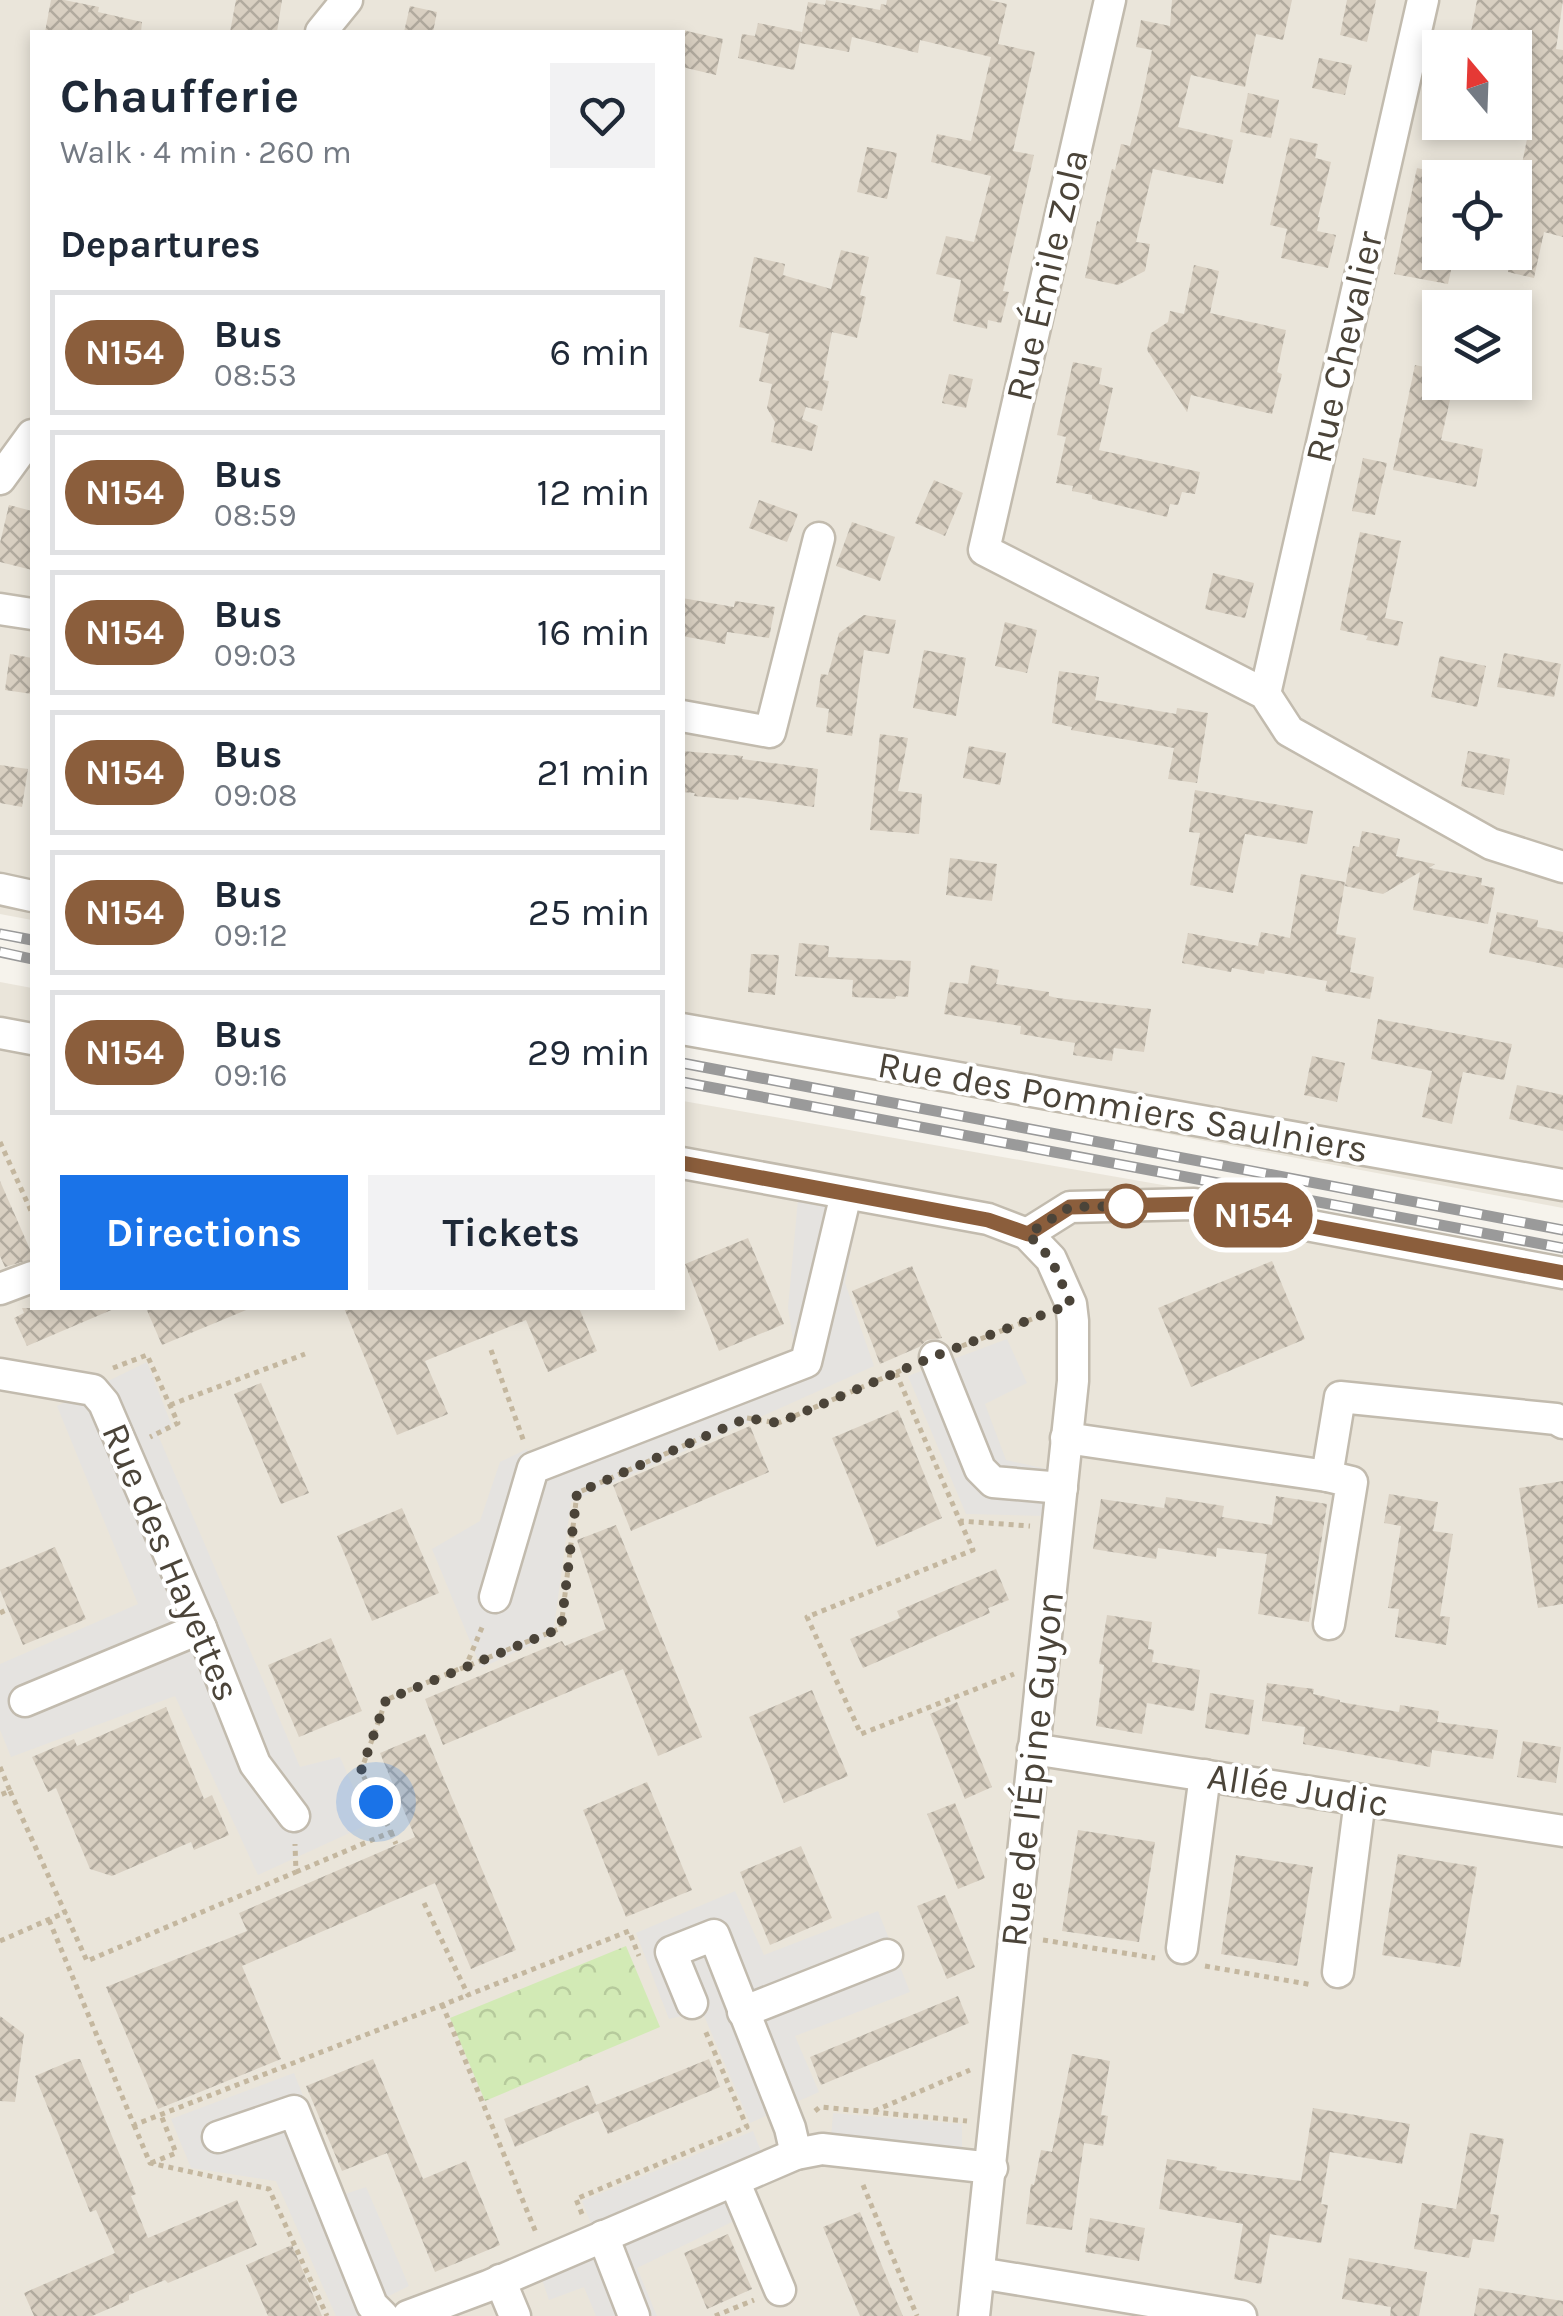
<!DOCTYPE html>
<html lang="en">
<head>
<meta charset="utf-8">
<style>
  body { margin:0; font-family:Karla,sans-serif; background:#f2f2f3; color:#1f2937; height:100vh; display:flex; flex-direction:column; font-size:38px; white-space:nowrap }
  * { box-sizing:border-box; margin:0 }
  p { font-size:32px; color:#747a83 }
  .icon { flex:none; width:55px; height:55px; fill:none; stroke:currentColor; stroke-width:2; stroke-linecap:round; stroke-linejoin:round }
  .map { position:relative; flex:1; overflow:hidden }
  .details { position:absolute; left:30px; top:30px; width:655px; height:1280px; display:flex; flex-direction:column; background:#fff; border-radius:0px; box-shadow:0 5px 15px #0003 }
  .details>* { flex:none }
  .badge { padding:0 20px; border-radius:32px; font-size:35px; line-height:65px }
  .needle { width:65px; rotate:341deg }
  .buttons { position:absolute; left:1422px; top:30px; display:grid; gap:20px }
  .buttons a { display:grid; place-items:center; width:110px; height:110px; border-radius:0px; background:#fff; box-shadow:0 5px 15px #0003; font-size:50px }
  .you { position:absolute; width:50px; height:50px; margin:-25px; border:8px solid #fff; border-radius:50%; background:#1a73e8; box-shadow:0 0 0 15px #1a73e833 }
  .map>.badge { position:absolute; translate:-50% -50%; box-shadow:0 0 0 5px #fff }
  h2 { padding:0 30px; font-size:38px; line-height:90px }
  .round { display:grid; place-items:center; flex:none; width:105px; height:105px; border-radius:0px; background:#f2f2f3 }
  .headline { display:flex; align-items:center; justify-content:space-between; height:170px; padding:0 30px }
  h1 { font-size:48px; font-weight:700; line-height:75px }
  .button { display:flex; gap:20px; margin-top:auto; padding:20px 30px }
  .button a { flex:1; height:115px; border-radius:0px; background:#1a73e8; color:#fff; font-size:40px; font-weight:700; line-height:115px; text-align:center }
  .button a+a { background:#f2f2f3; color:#1f2937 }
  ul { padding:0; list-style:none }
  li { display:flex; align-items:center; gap:30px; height:125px; margin:0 20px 15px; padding:0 10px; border:5px solid #e0e1e3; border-radius:0px }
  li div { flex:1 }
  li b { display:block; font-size:38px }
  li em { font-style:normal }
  li .badge { min-width:110px; font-weight:700; text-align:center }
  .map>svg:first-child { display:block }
  .residential { fill:#eae5da; fill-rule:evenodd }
  .forest { fill:url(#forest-crowns) }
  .parking { fill:#e5e3e0 }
  .building { fill:url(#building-cross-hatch) }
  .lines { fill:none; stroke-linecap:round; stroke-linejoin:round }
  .minor-casing { stroke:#c2bbae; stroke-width:35 }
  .path { stroke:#c4b79f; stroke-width:5; stroke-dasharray:5 5; stroke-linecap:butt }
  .minor { stroke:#fff; stroke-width:30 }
  .rail-casing { stroke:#9a9a9a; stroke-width:11 }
  .rail { stroke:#fff; stroke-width:8; stroke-dasharray:22; stroke-linecap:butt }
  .line-casing { stroke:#fff; stroke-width:22 }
  .line { stroke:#8b5e3c; stroke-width:15 }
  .walk { stroke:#4b4439; stroke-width:10; stroke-dasharray:0 18 }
  .stop-dot { fill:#fff; stroke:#8b5e3c; stroke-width:5 }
  .labels { text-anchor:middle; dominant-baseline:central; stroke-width:8; stroke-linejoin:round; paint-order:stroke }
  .street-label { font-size:38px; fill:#4b4439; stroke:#fff }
</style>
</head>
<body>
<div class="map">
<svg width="1563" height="2316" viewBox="0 0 1563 2316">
  <defs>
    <pattern id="forest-crowns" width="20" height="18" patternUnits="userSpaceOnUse" patternTransform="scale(2.5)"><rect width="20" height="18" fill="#d2eab5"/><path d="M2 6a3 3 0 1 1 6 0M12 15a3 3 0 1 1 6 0" fill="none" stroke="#b6ca9c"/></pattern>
    <pattern id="building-cross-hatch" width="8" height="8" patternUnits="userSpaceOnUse" patternTransform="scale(2.5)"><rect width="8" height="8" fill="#d8cfc1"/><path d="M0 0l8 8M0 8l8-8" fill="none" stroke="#b1aa9e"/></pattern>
  </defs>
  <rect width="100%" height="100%" fill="#f6f3ec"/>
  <!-- residential -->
  <g class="residential">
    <path d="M 0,0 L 1563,0 L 1563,1208 L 683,1043 L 682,32 L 32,32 L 32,920 L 0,914 ZM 1440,48 L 1515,48 L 1515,122 L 1440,122 ZM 1440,178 L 1515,178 L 1515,252 L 1440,252 ZM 1440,308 L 1515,308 L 1515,382 L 1440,382 Z"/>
    <polygon points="0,982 32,988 32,1308 682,1308 683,1101 1174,1187 1563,1262 1563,2316 0,2316"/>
  </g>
  <!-- forest -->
  <polygon class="forest" points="626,1946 660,2027 485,2101 450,2018"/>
  <!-- parking -->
  <g class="parking">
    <polygon points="798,1199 858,1213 845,1283 874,1366 571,1502 553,1635 481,1668 432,1549 480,1521 500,1462 527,1449 533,1467 797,1365 788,1308"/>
    <polygon points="1007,1339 1027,1383 985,1404 1006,1460 1047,1469 1047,1516 966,1514 908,1376"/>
    <polygon points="147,1362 172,1426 158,1435 300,1767 340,1757 369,1824 258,1875 175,1696 11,1757 0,1730 0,1664 138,1604 57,1406"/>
    <polygon points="735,1891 764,1955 878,1911 910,1992 795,2036 819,2092 750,2123 702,2011 669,2019 636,1933"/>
    <polygon points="294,2073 342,2195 366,2187 409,2286 373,2304 383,2316 336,2316 276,2181 191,2168 171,2119"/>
    <polygon points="833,2113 962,2124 962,2150 831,2139"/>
    <polygon points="753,2131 767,2167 722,2188 738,2219 637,2268 657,2316 596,2316 584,2287 549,2300 537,2265 597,2239 582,2201"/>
  </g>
  <!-- building -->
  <g class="building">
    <polygon points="51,0 64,0 99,7 98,12 142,22 141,32 45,32"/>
    <polygon points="236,0 282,0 277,32 230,32"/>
    <polygon points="826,0 880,10 881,4 886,5 887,0 989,0 1007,4 998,44 1035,52 1013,151 1034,155 1003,291 1009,292 1001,323 988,320 987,329 953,321 961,280 936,274 946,236 974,242 991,176 931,162 937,134 971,141 991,57 920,40 918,53 852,37 849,52 800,43 808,2 825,5"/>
    <polygon points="1172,0 1292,0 1283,40 1256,34 1245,87 1191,75 1178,127 1233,140 1223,184 1153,169 1136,242 1150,244 1145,271 1118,285 1085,278 1097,221 1100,222 1112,169 1115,170 1121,144 1130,146 1142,98 1152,50 1136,47 1141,20 1170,26"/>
    <polygon points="1347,0 1376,0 1367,42 1340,35"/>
    <polygon points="1477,0 1563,0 1556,49 1563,50 1563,237 1544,232 1534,278 1508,272 1511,252 1515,252 1515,183 1518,184 1528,134 1519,132 1524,107 1515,106 1515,48 1468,48"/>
    <polygon points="410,6 437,12 433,32 404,32"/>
    <polygon points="758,23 802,32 794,70 738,58 742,34 755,36"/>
    <polygon points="682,30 723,39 716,75 682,67"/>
    <polygon points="1319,58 1352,65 1345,95 1312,88"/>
    <polygon points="1248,93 1279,100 1271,138 1240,132"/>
    <polygon points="1290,138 1318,144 1315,158 1331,162 1318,217 1320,217 1317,231 1336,235 1328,268 1281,258 1287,229 1270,225"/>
    <polygon points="867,147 897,153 887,199 857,192"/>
    <polygon points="1417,168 1440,173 1440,252 1455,252 1448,284 1394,274"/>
    <polygon points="841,250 869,257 860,295 866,297 857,338 832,332 823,380 829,381 822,411 806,407 802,419 818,426 812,451 771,442 775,422 767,408 772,384 759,381 769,334 739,327 754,257 785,264 783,275 831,289"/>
    <polygon points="1194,265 1219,271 1210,313 1286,330 1277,372 1282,374 1272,414 1191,395 1187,412 1147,350 1151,333 1168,322 1170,311 1184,314"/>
    <polygon points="1073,362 1102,368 1099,384 1113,388 1099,450 1200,472 1195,494 1182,492 1178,505 1170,504 1167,517 1092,499 1092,495 1072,491 1073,486 1056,483 1066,437 1057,435"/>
    <polygon points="1415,365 1440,370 1440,382 1454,382 1441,440 1483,449 1476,487 1393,470"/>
    <polygon points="949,374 973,379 966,408 942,403"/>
    <polygon points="1363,458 1387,463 1375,515 1352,511"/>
    <polygon points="934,480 963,493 945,536 915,523"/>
    <polygon points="759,500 798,514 787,542 749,528"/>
    <polygon points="9,505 32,511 32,570 0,562 0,543"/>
    <polygon points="852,522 895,537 880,581 836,566"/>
    <polygon points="1360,532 1401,541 1385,618 1403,622 1398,646 1366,640 1368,636 1340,630"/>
    <polygon points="1213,573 1254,583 1245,618 1205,609"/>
    <polygon points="682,598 734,607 735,601 775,607 769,638 727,632 725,644 682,636"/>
    <polygon points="864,615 896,620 889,654 864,650 852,736 826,732 829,709 816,707 821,674 828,675 839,633"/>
    <polygon points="1005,622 1037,630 1027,673 995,666"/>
    <polygon points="924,650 966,658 956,716 913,708"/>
    <polygon points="1504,653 1561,664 1554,697 1497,687"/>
    <polygon points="10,654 32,658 32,694 5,690"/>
    <polygon points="1440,656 1486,666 1477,707 1431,697"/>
    <polygon points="1059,671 1099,677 1095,700 1176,714 1177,708 1208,713 1197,783 1168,779 1174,748 1071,730 1072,727 1052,723"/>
    <polygon points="880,734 908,738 898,791 922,794 919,834 870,830"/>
    <polygon points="969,746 1006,753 1000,785 963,778"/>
    <polygon points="682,751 743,756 742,759 818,769 814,807 739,797 738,800 694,796 695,793 682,792"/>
    <polygon points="1468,751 1510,759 1504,795 1461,786"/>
    <polygon points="0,765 28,769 22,807 0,803"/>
    <polygon points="1195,790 1313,811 1307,844 1245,834 1233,893 1190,885 1200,833 1189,832"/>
    <polygon points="1362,831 1400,839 1396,856 1435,864 1429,868 1482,878 1481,885 1495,888 1488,924 1413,910 1420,872 1383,894 1345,886 1353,846 1359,847"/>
    <polygon points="950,858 997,864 992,901 946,895"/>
    <polygon points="1301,874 1345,882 1336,934 1356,938 1350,972 1374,977 1370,999 1325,991 1327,981 1265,970 1264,974 1232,968 1231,972 1182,963 1188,933 1258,946 1261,932 1290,938"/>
    <polygon points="1497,912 1538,920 1537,927 1563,932 1563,968 1489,953"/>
    <polygon points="799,943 829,946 828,957 911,961 908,997 896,996 895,999 852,997 853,980 795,976"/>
    <polygon points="751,954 779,955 775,995 748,992"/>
    <polygon points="971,965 999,970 996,984 1049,992 1049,996 1057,998 1151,1009 1144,1052 1114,1048 1112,1061 1073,1055 1075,1043 1020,1034 1021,1026 944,1014 950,982 968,984"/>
    <polygon points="1378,1019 1512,1044 1504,1080 1463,1072 1452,1124 1422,1117 1432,1071 1371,1059"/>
    <polygon points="1312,1056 1345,1063 1337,1102 1304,1095"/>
    <polygon points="1517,1085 1563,1095 1563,1131 1509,1119"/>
    <polygon points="0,1181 32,1254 32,1259 5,1267 0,1256"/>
    <polygon points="748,1238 784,1324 719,1351 685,1264"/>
    <polygon points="1272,1261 1305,1339 1191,1387 1158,1308"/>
    <polygon points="912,1266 942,1338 927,1340 919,1347 880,1364 852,1291"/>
    <polygon points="22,1308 116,1308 27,1346 14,1318 24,1313"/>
    <polygon points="146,1308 251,1308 162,1345"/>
    <polygon points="344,1308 579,1308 597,1351 548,1372 526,1320 425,1361 448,1414 397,1435"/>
    <polygon points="261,1383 309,1493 281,1504 234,1394"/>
    <polygon points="898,1410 942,1518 877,1547 832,1438"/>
    <polygon points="750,1426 769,1472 631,1531 613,1485"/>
    <polygon points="1563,1481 1563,1604 1538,1608 1519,1488"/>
    <polygon points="1389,1494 1438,1502 1433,1531 1453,1534 1440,1616 1450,1617 1446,1645 1395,1637 1399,1609 1388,1608 1401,1526 1384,1523"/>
    <polygon points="1276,1496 1327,1504 1309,1622 1258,1614 1267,1554 1217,1548 1216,1557 1158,1548 1156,1559 1093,1549 1101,1499 1164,1508 1166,1497 1224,1506 1222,1517 1272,1525"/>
    <polygon points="402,1508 439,1593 372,1621 337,1536"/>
    <polygon points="616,1525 702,1737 658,1756 623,1669 443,1745 425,1699 562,1641 565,1646 606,1629 577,1540"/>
    <polygon points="55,1547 86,1619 23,1645 0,1590 0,1570"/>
    <polygon points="996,1569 1009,1600 988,1608 990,1613 863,1668 850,1639 900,1618 897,1611"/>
    <polygon points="1107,1615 1152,1622 1148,1649 1154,1650 1152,1662 1200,1670 1194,1711 1147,1703 1142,1734 1096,1726 1104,1665 1099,1664"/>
    <polygon points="331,1638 362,1711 299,1737 268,1665"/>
    <polygon points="1267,1683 1314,1689 1313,1694 1340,1700 1340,1702 1399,1712 1400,1705 1439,1711 1437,1722 1498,1730 1493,1759 1432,1750 1430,1767 1303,1744 1305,1727 1262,1721"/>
    <polygon points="812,1690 848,1776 784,1803 749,1717"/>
    <polygon points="1210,1693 1254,1700 1249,1735 1205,1728"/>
    <polygon points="957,1702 992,1787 965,1799 930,1714"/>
    <polygon points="166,1707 204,1799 212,1795 229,1835 194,1850 191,1842 112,1876 90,1869 56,1788 48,1792 32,1757 74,1739 77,1746"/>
    <polygon points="425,1734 516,1950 471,1969 435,1883 242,1966 281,2059 158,2109 106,1987 247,1931 239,1913 415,1837 380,1753"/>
    <polygon points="1523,1741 1561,1747 1556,1783 1517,1777"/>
    <polygon points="647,1782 692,1890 626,1917 583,1810"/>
    <polygon points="955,1803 985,1878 958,1889 927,1814"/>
    <polygon points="1078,1830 1155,1842 1139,1942 1062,1931"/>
    <polygon points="801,1846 832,1918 770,1945 740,1872"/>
    <polygon points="1398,1854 1477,1867 1460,1967 1382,1955"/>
    <polygon points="1236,1855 1313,1867 1297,1966 1221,1954"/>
    <polygon points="945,1895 975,1967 947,1979 917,1906"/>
    <polygon points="958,1996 969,2023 821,2085 810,2057"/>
    <polygon points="0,2016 24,2034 15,2102 0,2101"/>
    <polygon points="1072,2054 1110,2061 1101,2115 1108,2116 1103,2146 1084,2143 1072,2230 1026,2224 1031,2184 1034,2185 1041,2150 1052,2152"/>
    <polygon points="75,2059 80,2059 136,2194 131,2196 148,2238 237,2200 257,2245 168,2283 165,2280 129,2295 129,2300 92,2316 34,2316 24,2293 115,2253 96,2210 90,2212 35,2076"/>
    <polygon points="373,2059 423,2179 466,2161 500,2245 435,2272 387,2153 342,2171 306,2086"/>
    <polygon points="709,2059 720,2087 608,2134 598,2111 515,2147 504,2119 588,2085 596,2105"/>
    <polygon points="1313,2108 1410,2124 1402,2164 1330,2152 1321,2204 1328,2205 1321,2243 1270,2234 1261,2284 1234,2279 1243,2224 1159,2209 1167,2159 1217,2167 1216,2170 1301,2181"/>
    <polygon points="1470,2133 1504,2139 1490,2214 1499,2215 1494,2242 1473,2239 1469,2258 1414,2249 1422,2203 1456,2209"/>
    <polygon points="860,2212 894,2295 903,2316 860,2316 823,2227"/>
    <polygon points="1090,2218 1145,2228 1139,2261 1085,2252"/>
    <polygon points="728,2234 752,2289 707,2309 684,2253"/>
    <polygon points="292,2245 322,2316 268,2316 246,2265"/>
    <polygon points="1349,2258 1427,2272 1419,2316 1390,2316 1391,2307 1342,2299"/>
    <polygon points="1479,2288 1563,2301 1563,2316 1474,2316"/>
  </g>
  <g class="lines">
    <defs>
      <g id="minor">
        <polyline points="1110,0 984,550 1265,694 1289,731 1491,844 1563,867"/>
        <polyline points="321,32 347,0"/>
        <polyline points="0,479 32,435"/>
        <polyline points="0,609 32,614"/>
        <polyline points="1265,694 1423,0"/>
        <polyline points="682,716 770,732 819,538"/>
        <polyline points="0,889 32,896"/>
        <polyline points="682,1029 1563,1185"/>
        <polyline points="0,1033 32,1039"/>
        <polyline points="682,1163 988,1219 1027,1234 1051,1259 1071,1304 1073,1321 1073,1381 974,2316"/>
        <polyline points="1027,1234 1070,1207 1194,1204 1563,1273"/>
        <polyline points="0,1289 32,1277"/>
        <polyline points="935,1357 980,1469 993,1482 1062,1488"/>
        <polyline points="0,1374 93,1390 104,1403 201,1628 255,1764 294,1816"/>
        <polyline points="1066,1438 1327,1476 1352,1482 1329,1624"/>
        <polyline points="1327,1476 1340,1397 1556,1419 1563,1423"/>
        <polyline points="495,1597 533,1468 806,1362 846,1194"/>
        <polyline points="25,1701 201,1628"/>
        <polyline points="1033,1749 1563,1831"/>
        <polyline points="1182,1948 1205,1775"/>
        <polyline points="1338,1972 1360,1800"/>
        <polyline points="692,2003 671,1952 714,1935 790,2128 796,2154"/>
        <polyline points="743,2012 887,1955"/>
        <polyline points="218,2137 294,2111 372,2305 383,2316"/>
        <polyline points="735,2183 780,2290"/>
        <polyline points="603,2236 634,2316"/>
        <polyline points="979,2273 1241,2316"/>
        <polyline points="500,2280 515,2316"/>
        <polyline points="408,2316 488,2286 796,2154 822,2149 992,2168"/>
      </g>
    </defs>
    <!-- minor casing -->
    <use href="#minor" class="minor-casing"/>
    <!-- path -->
    <g class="path">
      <polyline points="0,1142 32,1213"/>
      <polyline points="962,1346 1045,1314"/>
      <polyline points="491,1350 524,1442"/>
      <polyline points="113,1368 147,1355 178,1423 150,1437"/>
      <polyline points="896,1373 960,1521 1030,1526"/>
      <polyline points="170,1405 305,1354"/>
      <polyline points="747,1418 778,1423 909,1367"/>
      <polyline points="960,1521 973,1550 807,1617 861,1734 1014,1674"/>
      <polyline points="0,1613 8,1609"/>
      <polyline points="460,1669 561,1628 577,1493 701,1438"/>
      <polyline points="0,1767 10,1791 0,1795"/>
      <polyline points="10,1791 87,1961 296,1872 295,1844"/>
      <polyline points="391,1832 396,1844"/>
      <polyline points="296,1872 391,1832 361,1771 386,1700 466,1666 483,1625"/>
      <polyline points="424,1903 468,1995 629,1931 639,1956"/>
      <polyline points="49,1920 134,2125 468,1995"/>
      <polyline points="1043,1940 1155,1958"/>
      <polyline points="0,1941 66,1912"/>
      <polyline points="1205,1966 1313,1985"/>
      <polyline points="442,2004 537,2235"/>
      <polyline points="815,2111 820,2107 967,2121"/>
      <polyline points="874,2111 970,2070"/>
      <polyline points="134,2125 150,2163 269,2189 327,2316"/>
      <polyline points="151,2163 176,2153 161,2115"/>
      <polyline points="863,2185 917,2316"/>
      <polyline points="582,2214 576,2199 747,2127 704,2028"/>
      <polyline points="715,2316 754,2300"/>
    </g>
    <!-- minor -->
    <use href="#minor" class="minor"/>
    <defs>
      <g id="rail">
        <polyline points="0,934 32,940"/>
        <polyline points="0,952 32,959"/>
        <polyline points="682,1063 1563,1230"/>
        <polyline points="682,1082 1563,1248"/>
      </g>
    </defs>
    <!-- rail casing -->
    <use href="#rail" class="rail-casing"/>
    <!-- rail -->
    <use href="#rail" class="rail"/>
  </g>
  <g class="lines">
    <defs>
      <polyline id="line" points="682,1163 988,1220 1028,1234 1070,1207 1194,1204 1563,1273"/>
    </defs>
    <!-- line casing -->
    <use href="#line" class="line-casing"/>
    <!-- line -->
    <use href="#line" class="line"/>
    <!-- walk -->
    <polyline class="walk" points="376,1802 361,1771 386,1700 561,1628 577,1493 747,1418 778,1423 935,1356 1071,1304 1051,1259 1028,1234 1070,1207 1132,1206 1126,1206"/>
  </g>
  <!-- markers -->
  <circle class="stop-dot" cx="1126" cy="1206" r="20"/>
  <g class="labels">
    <!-- street labels -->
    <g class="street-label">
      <text transform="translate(1047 275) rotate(-77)">Rue Émile Zola</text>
      <text transform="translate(1344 347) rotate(-77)">Rue Chevalier</text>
      <text transform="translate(1123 1107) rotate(10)">Rue des Pommiers Saulniers</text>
      <text transform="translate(171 1562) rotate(67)">Rue des Hayettes</text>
      <text transform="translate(1032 1769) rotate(-84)">Rue de l'Épine Guyon</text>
      <text transform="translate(1298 1790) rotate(9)">Allée Judic</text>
    </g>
  </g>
</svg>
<div class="buttons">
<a><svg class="needle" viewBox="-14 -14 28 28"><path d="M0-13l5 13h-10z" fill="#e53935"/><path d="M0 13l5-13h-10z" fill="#747a83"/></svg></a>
<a><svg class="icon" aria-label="locate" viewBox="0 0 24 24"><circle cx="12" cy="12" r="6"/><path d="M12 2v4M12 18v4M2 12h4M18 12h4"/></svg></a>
<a><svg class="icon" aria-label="layers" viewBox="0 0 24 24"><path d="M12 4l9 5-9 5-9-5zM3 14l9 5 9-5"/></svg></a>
</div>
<div class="you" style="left:376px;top:1802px"></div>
<b class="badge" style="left:1253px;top:1215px;background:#8b5e3c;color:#fff">N154</b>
<section class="details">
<div class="headline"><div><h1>Chaufferie</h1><p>Walk · 4 min · 260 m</p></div><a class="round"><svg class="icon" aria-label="heart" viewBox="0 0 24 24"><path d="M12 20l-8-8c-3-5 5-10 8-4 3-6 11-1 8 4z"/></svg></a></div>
<h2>Departures</h2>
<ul>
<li><span class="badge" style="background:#8b5e3c;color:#fff">N154</span><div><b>Bus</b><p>08:53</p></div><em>6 min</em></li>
<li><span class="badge" style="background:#8b5e3c;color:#fff">N154</span><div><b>Bus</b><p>08:59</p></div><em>12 min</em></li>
<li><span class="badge" style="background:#8b5e3c;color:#fff">N154</span><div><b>Bus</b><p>09:03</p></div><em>16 min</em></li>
<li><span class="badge" style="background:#8b5e3c;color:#fff">N154</span><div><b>Bus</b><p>09:08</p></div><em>21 min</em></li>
<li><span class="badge" style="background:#8b5e3c;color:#fff">N154</span><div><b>Bus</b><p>09:12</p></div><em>25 min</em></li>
<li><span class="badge" style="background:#8b5e3c;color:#fff">N154</span><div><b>Bus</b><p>09:16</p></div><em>29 min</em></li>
</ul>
<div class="button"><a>Directions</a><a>Tickets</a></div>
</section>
</div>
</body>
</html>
